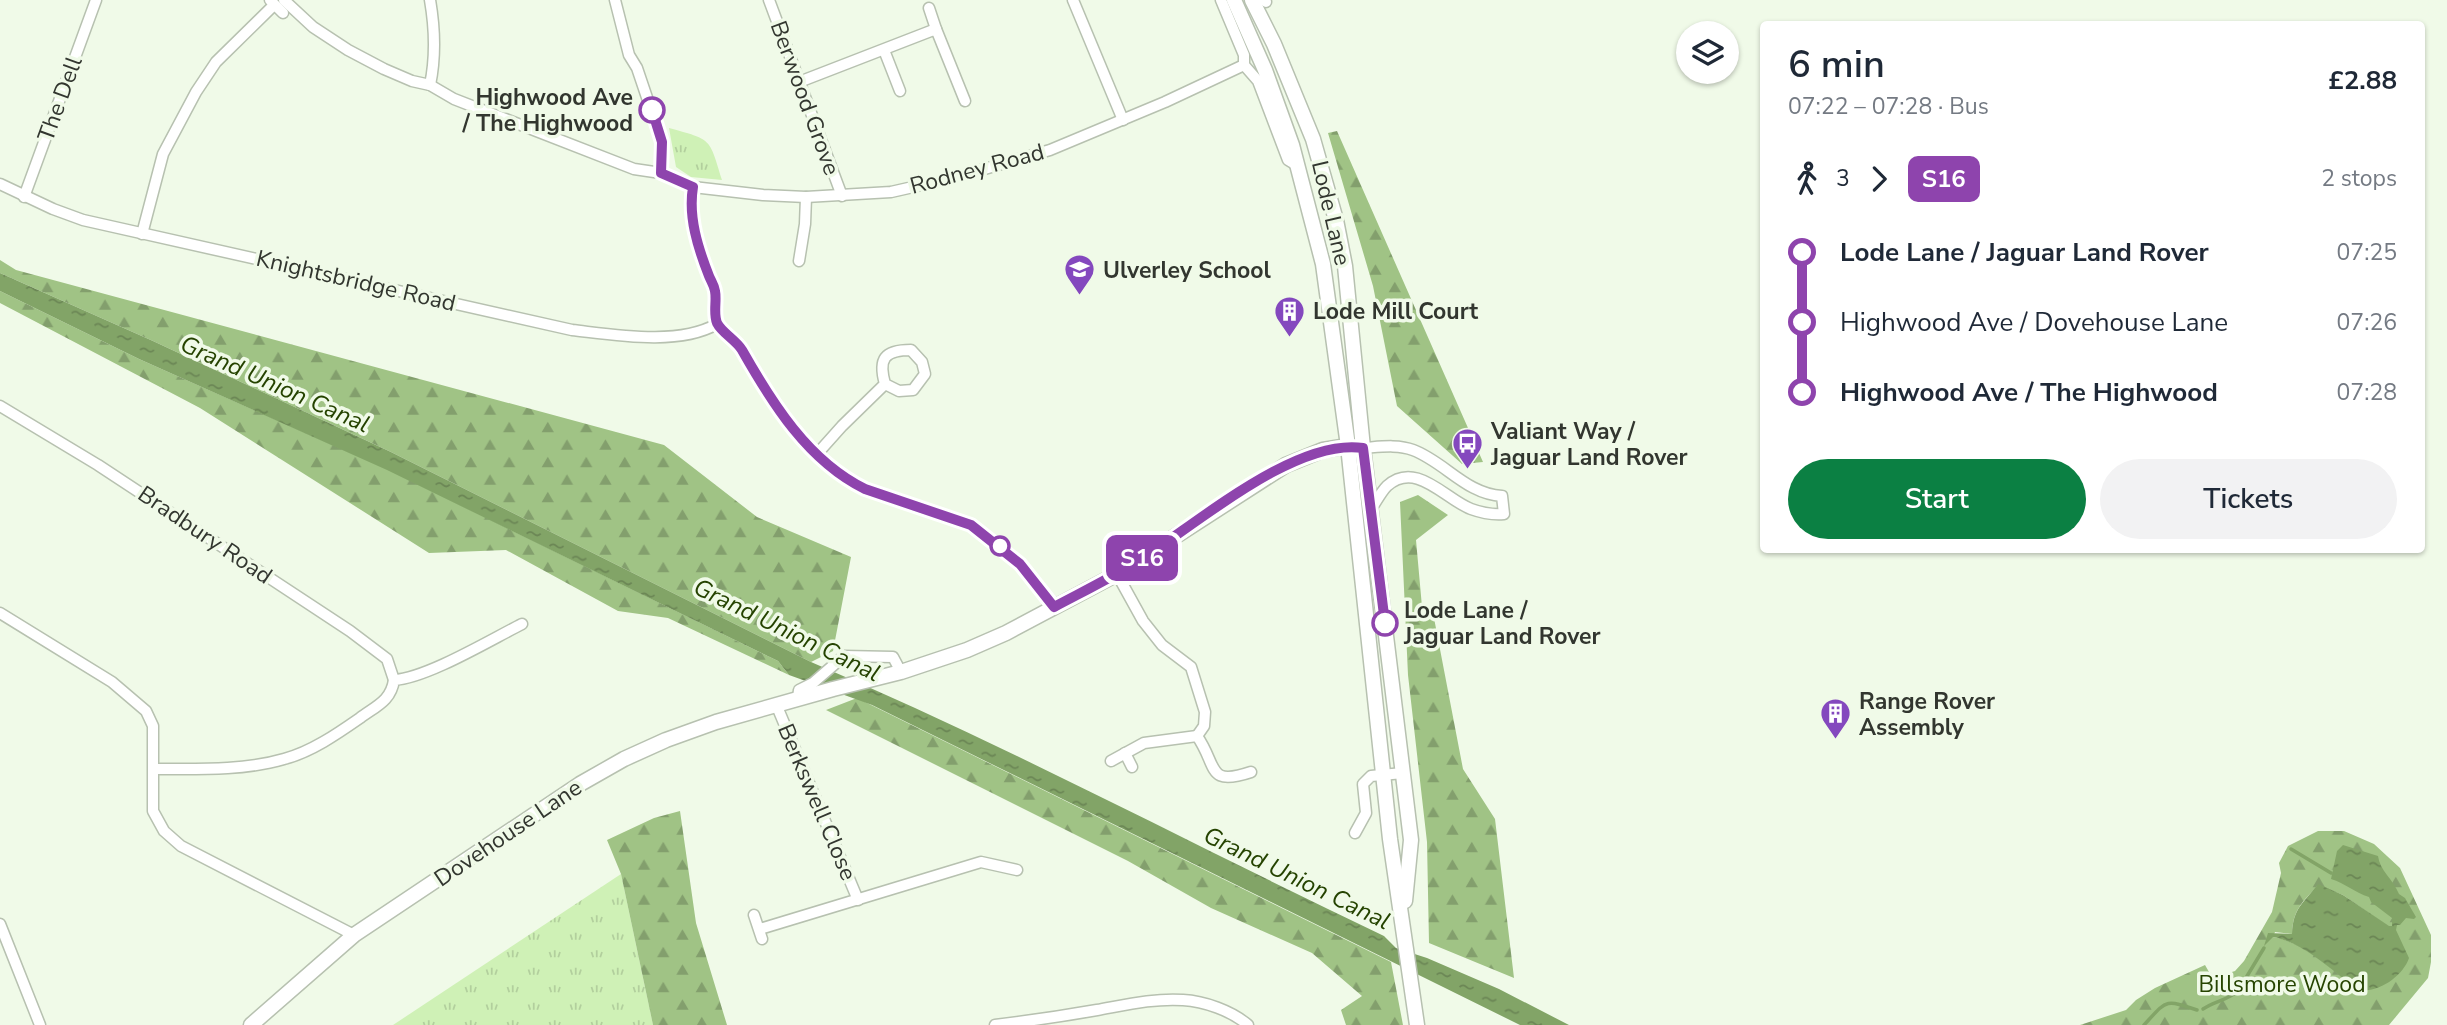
<!DOCTYPE html>
<html lang="en">
<head>
<meta charset="utf-8">
<style>
  body { margin:0; font-family:"Nunito Sans",sans-serif; background:#f2f2f3; color:#1f2937; height:100vh; display:flex; flex-direction:column; font-size:26px; white-space:nowrap }
  * { box-sizing:border-box; margin:0 }
  p { font-size:23px; color:#747a83 }
  .icon { flex:none; width:38px; height:38px; fill:none; stroke:currentColor; stroke-width:2; stroke-linecap:round; stroke-linejoin:round }
  .map { position:relative; flex:1; overflow:hidden }
  .sheet { position:absolute; left:1760px; top:21px; width:665px; height:532px; display:flex; flex-direction:column; background:#fff; border-radius:7px; box-shadow:0 2px 5px #0004 }
  .sheet>* { flex:none }
  .badge { padding:0 14px; border-radius:10px; font-size:24px; line-height:46px }
  .tools { position:absolute; left:1676px; top:21px; display:grid; gap:14px }
  .tools a { display:grid; place-items:center; width:63px; height:63px; border-radius:50%; background:#fff; box-shadow:0 2px 5px #0004; font-size:35px }
  .map>.badge { position:absolute; translate:-50% -50%; box-shadow:0 0 0 4px #fff }
  .legs { display:flex; align-items:center; gap:10px; height:77px; padding:0 28px; font-size:23px }
  .legs p { margin-inline-start:auto }
  .head { display:flex; align-items:center; justify-content:space-between; height:119px; padding:0 28px }
  h1 { font-size:38px; font-weight:600; line-height:52px }
  .cta { display:flex; gap:14px; margin-top:auto; padding:14px 28px }
  .cta a { flex:1; height:80px; border-radius:42px; background:#0b8043; color:#fff; font-size:28px; font-weight:600; line-height:80px; text-align:center }
  .cta a+a { background:#f2f2f3; color:#1f2937 }
  ul { padding:0 28px; list-style:none }
  li { display:flex; align-items:center; gap:24px; height:70px; font-size:26px }
  li i { display:grid; place-items:center; width:10px; height:100%; margin:0 9px; background:currentColor }
  li i::after { content:''; width:18px; height:18px; margin:-9px; border:5px solid; border-radius:50%; background:#fff }
  li p { margin-inline-start:auto }
  li:first-child i { background:linear-gradient(#0000 50%,currentColor 0) }
  li:last-child i { background:linear-gradient(currentColor 50%,#0000 0) }
  .map>svg:first-child { display:block }
  .grass { fill:url(#grass-tufts) }
  .forest { fill:url(#forest-firs); fill-rule:evenodd }
  .water { fill:url(#water-ripples) }
  .lines { fill:none; stroke-linecap:round; stroke-linejoin:round }
  .stream { stroke:#82a467; stroke-width:3.5 }
  .street-casing { stroke:#b7c1b0; stroke-width:13 }
  .secondary-casing { stroke:#b7c1b0; stroke-width:17 }
  .street { stroke:#fff; stroke-width:10 }
  .secondary { stroke:#fff; stroke-width:14 }
  .line-1-casing { stroke:#fff; stroke-width:16 }
  .line-1 { stroke:#8e44ad; stroke-width:10 }
  .stop-1-dot { fill:#fff; stroke:#8e44ad; stroke-width:3.5 }
  .labels { text-anchor:middle; dominant-baseline:central; stroke-width:7; stroke-linejoin:round; paint-order:stroke }
  .stop-label { font-size:23px; font-weight:bold; fill:#32362f; stroke:#f0fae8; text-anchor:end }
  .street-label { font-size:23px; fill:#32362f; stroke:#f0fae8 }
  .poi-label { font-size:23px; font-weight:bold; fill:#32362f; stroke:#f0fae8; text-anchor:start }
  .park-label { font-size:23px; fill:#264400; stroke:#f0fae8 }
  .water-label { font-size:24px; font-style:italic; fill:#254300; stroke:#f0fae8 }
</style>
</head>
<body>
<div class="map">
<svg width="2447" height="1025" viewBox="0 0 2447 1025">
  <defs>
    <pattern id="grass-tufts" width="24" height="20" patternUnits="userSpaceOnUse" patternTransform="scale(1.75)"><rect width="24" height="20" fill="#cff1b6"/><path d="M3 7l-1-3M5 7V3M7 7l1-3M15 17l-1-3M17 17v-4M19 17l1-3" fill="none" stroke="#b2cf9d"/></pattern>
    <pattern id="forest-firs" width="22" height="20" patternUnits="userSpaceOnUse" patternTransform="scale(1.75)"><rect width="22" height="20" fill="#a0c385"/><path d="M5 1l3.5 6h-7zM16 11l3.5 6h-7z" fill="#839f6d"/></pattern>
    <pattern id="water-ripples" width="26" height="14" patternUnits="userSpaceOnUse" patternTransform="scale(1.75)"><rect width="26" height="14" fill="#82a467"/><path d="M2 4q2-2 4 0t4 0M15 11q2-2 4 0t4 0" fill="none" stroke="#6b8655"/></pattern>
  </defs>
  <rect width="100%" height="100%" fill="#f0fae8"/>
  <!-- grass -->
  <g class="grass">
    <path d="M 669,128 C 712,140 709,137 722,180 L 691,177 L 676,167 Z"/>
    <polygon points="621,874 653,1025 393,1025"/>
  </g>
  <!-- forest -->
  <g class="forest">
    <polygon points="1337,131 1483,462 1462,464 1397,406 1373,286 1328,133"/>
    <polygon points="0,260 16,270 664,445 757,517 851,557 833,651 811,662 391,452 153,341 0,273"/>
    <polygon points="0,291 139,359 387,469 778,661 789,675 668,618 618,611 506,550 429,553 200,408 0,303"/>
    <polygon points="1418,495 1448,515 1416,540 1423,618 1434,618 1463,769 1495,819 1514,978 1429,943 1427,842 1408,675 1400,502"/>
    <polygon points="857,698 1391,962 1403,1025 1346,1025 1341,1010 1362,996 1312,953 1211,908 1128,861 826,710"/>
    <polygon points="680,811 696,923 727,1025 653,1025 621,874 607,840 654,818"/>
    <path d="M 2318,831 L 2344,831 L 2374,844 L 2400,868 L 2431,935 L 2431,962 L 2428,978 L 2389,1025 L 2080,1025 L 2126,1010 L 2136,1000 L 2155,988 L 2205,965 L 2209,972 L 2219,976 L 2235,971 L 2244,961 L 2272,912 L 2281,873 L 2279,863 L 2288,846 ZM 2318,885 L 2343,895 L 2389,927 L 2357,989 C 2332,969 2305,943 2273,937 L 2275,932 L 2292,934 C 2293,909 2302,903 2318,885 Z"/>
  </g>
  <!-- water -->
  <g class="water">
    <path d="M 0,273 L 153,341 L 391,452 L 811,662 C 1006,745 1193,845 1384,936 L 1396,948 L 1427,958 L 1499,989 L 1569,1025 L 1520,1025 L 872,705 L 789,675 L 778,661 L 387,470 L 139,359 L 0,291 Z"/>
    <path d="M 2343,845 L 2378,856 C 2380,871 2393,879 2399,894 L 2405,898 L 2416,917 L 2414,919 L 2406,918 L 2400,925 L 2397,925 L 2396,930 L 2409,958 C 2403,976 2377,995 2357,989 C 2351,987 2344,979 2339,975 C 2320,960 2298,942 2273,937 L 2264,946 L 2268,933 L 2292,934 C 2293,908 2303,904 2318,884 L 2343,895 L 2389,926 L 2392,926 L 2392,918 L 2371,902 L 2369,897 C 2355,893 2345,883 2331,879 L 2337,851 Z"/>
  </g>
  <g class="lines">
    <!-- stream -->
    <g class="stream">
      <polyline points="2291,849 2331,873"/>
      <path d="M 2203,1009 C 2215,1001 2228,1000 2238,991 L 2264,948"/>
      <path d="M 2144,1025 C 2167,1000 2164,999 2197,1010"/>
    </g>
    <defs>
      <g id="street">
        <polyline points="270,0 283,13"/>
        <polyline points="284,0 313,27 348,50 384,69 412,81 430,85 454,99 634,169 661,173 693,187 763,195 806,197 891,192 957,177 1050,150 1165,102 1244,65"/>
        <path d="M 430,0 C 435,29 436,56 430,85"/>
        <polyline points="615,0 629,55 637,68 662,142 661,173"/>
        <polyline points="769,0 842,196"/>
        <polyline points="1073,0 1123,120"/>
        <polyline points="1221,0 1244,55 1244,65 1258,81 1288,160 1298,166"/>
        <polyline points="1264,0 1266,2"/>
        <polyline points="929,8 936,29"/>
        <polyline points="884,50 900,91"/>
        <polyline points="799,82 936,29 965,101"/>
        <path d="M 0,184 L 53,209 L 83,220 L 572,330 C 616,335 678,346 717,324"/>
        <path d="M 693,187 C 688,218 698,248 709,276 C 710,281 714,285 715,291 C 717,301 713,313 717,323 C 722,333 736,340 742,350 C 772,403 808,461 865,489 L 971,525 L 1020,563 L 1054,607"/>
        <polyline points="24,197 96,0"/>
        <polyline points="142,234 163,154 196,92 216,62 274,5"/>
        <polyline points="799,261 805,224 806,197"/>
        <polyline points="0,406 98,465 350,631 387,659 394,680"/>
        <path d="M 1363,448 C 1379,447 1398,444 1413,450 C 1445,462 1466,494 1502,496 L 1504,514 C 1492,515 1482,513 1471,509 C 1445,499 1416,460 1387,486 C 1381,492 1376,502 1371,509"/>
        <path d="M 817,454 L 842,426 L 885,384 C 878,359 884,350 911,350 L 922,362 L 925,374 L 913,390 L 899,391 L 885,384"/>
        <path d="M 1117,574 L 1143,621 L 1162,645 L 1191,667 L 1205,712 L 1204,726 L 1197,736 C 1218,766 1206,787 1251,772"/>
        <polyline points="0,613 112,682 146,711 153,726 153,811 164,831 181,846 354,935"/>
        <polyline points="798,698 799,690 813,683 844,656 893,657 901,672"/>
        <polyline points="776,704 858,900"/>
        <polyline points="1125,753 1132,767"/>
        <polyline points="1111,761 1144,743 1197,736"/>
        <path d="M 154,769 C 196,769 243,771 284,759 C 311,752 337,734 360,718 C 376,706 391,701 394,680 C 427,678 490,640 522,624"/>
        <polyline points="1355,833 1366,813 1363,784 1371,776 1403,773"/>
        <polyline points="754,915 762,939"/>
        <polyline points="0,924 40,1025"/>
        <polyline points="760,929 981,862 1017,870"/>
        <path d="M 995,1025 C 1029,1021 1063,1016 1097,1010 C 1125,1005 1154,998 1183,1000 C 1204,1001 1232,1011 1248,1025"/>
      </g>
      <g id="secondary">
        <polyline points="1234,0 1265,70 1292,145 1323,264 1348,446 1390,839 1417,1025"/>
        <polyline points="1252,0 1274,44 1313,139 1336,220 1345,266 1363,448 1411,840 1405,901"/>
        <polyline points="251,1025 354,935 580,784 624,759 666,740 716,722 833,689 901,672 967,650 1006,633 1117,574 1286,465 1323,450 1348,446 1363,448"/>
      </g>
    </defs>
    <!-- street casing -->
    <use href="#street" class="street-casing"/>
    <!-- secondary casing -->
    <use href="#secondary" class="secondary-casing"/>
    <!-- street -->
    <use href="#street" class="street"/>
    <!-- secondary -->
    <use href="#secondary" class="secondary"/>
  </g>
  <g class="lines">
    <defs>
      <path id="line-1" d="M 652,110 L 662,142 L 661,173 L 693,187 C 688,217 698,248 709,276 C 711,281 714,285 715,291 C 717,301 713,313 717,323 C 722,333 736,340 742,350 C 772,403 808,461 865,489 L 971,525 L 1020,564 L 1054,607 C 1084,591 1115,576 1143,558 C 1199,522 1296,438 1363,448 L 1385,623"/>
    </defs>
    <!-- line-1 casing -->
    <use href="#line-1" class="line-1-casing"/>
    <!-- line-1 -->
    <use href="#line-1" class="line-1"/>
  </g>
  <!-- icons -->
  <defs>
    <symbol id="school-pin" viewBox="-11 -11 22 30"><path d="M0 17L-7.5 6A9.5 9.5 0 1 1 7.5 6Z" fill="#8448be" stroke="#f0fae8"/><path d="M0-5L7-2L0 1L-7-2ZM-4 1L0 2.5L4 1V4Q0 6-4 4Z" fill="#fff"/></symbol>
    <symbol id="building-pin" viewBox="-11 -11 22 30"><path d="M0 17L-7.5 6A9.5 9.5 0 1 1 7.5 6Z" fill="#8448be" stroke="#f0fae8"/><path d="M-4-6H4V6H1V3H-1V6H-4ZM-2.5-4.3h1.7v1.8h-1.7ZM.8-4.3h1.7v1.8H.8ZM-2.5-1h1.7V.8h-1.7ZM.8-1h1.7V.8H.8Z" fill="#fff"/></symbol>
    <symbol id="bus-pin" viewBox="-11 -11 22 30"><path d="M0 17L-7.5 6A9.5 9.5 0 1 1 7.5 6Z" fill="#8448be" stroke="#f0fae8"/><path d="M-5-6H5V4H4V6H2V4H-2V6H-4V4H-5ZM-3.5-4V0h7V-4ZM-3.5 1.2v1.5H-2V1.2ZM2 1.2v1.5H3.5V1.2Z" fill="#fff"/></symbol>
  </defs>
  <g fill-rule="evenodd">
    <use href="#school-pin" x="1062" y="252" width="35" height="47"/>
    <use href="#building-pin" x="1272" y="294" width="35" height="47"/>
    <use href="#bus-pin" x="1450" y="426" width="35" height="47"/>
    <use href="#building-pin" x="1818" y="696" width="35" height="47"/>
  </g>
  <!-- markers -->
  <g class="stop-1-dot">
    <circle cx="652" cy="110" r="12"/>
    <circle cx="1000" cy="546" r="9"/>
    <circle cx="1385" cy="623" r="12"/>
  </g>
  <g class="labels">
    <!-- stop labels -->
    <g class="stop-label">
      <text x="633" y="97">Highwood Ave<tspan x="633" dy="26">/ The Highwood</tspan></text>
      <text x="1404" y="610" text-anchor="start">Lode Lane /<tspan x="1404" dy="26">Jaguar Land Rover</tspan></text>
    </g>
    <!-- street labels -->
    <g class="street-label">
      <text transform="translate(805 98) rotate(70)">Berwood Grove</text>
      <text transform="translate(60 99) rotate(-70)">The Dell</text>
      <text transform="translate(977 169) rotate(-15)">Rodney Road</text>
      <text transform="translate(1331 213) rotate(77)">Lode Lane</text>
      <text transform="translate(356 281) rotate(13)">Knightsbridge Road</text>
      <text transform="translate(205 535) rotate(34)">Bradbury Road</text>
      <text transform="translate(817 802) rotate(67)">Berkswell Close</text>
      <text transform="translate(508 833) rotate(-34)">Dovehouse Lane</text>
    </g>
    <!-- poi labels -->
    <g class="poi-label">
      <text x="1103" y="270">Ulverley School</text>
      <text x="1313" y="311">Lode Mill Court</text>
      <text x="1491" y="431">Valiant Way /<tspan x="1491" dy="26">Jaguar Land Rover</tspan></text>
      <text x="1859" y="701">Range Rover<tspan x="1859" dy="26">Assembly</tspan></text>
    </g>
    <!-- park labels -->
    <g class="park-label">
      <text x="2282" y="984">Billsmore Wood</text>
    </g>
    <!-- water labels -->
    <g class="water-label">
      <text transform="translate(275 384) rotate(24)">Grand Union Canal</text>
      <text transform="translate(787 630) rotate(26)">Grand Union Canal</text>
      <text transform="translate(1297 878) rotate(26)">Grand Union Canal</text>
    </g>
  </g>
</svg>
<div class="tools">
<a><svg class="icon" aria-label="layers" viewBox="0 0 24 24"><path d="M12 4l9 5-9 5-9-5zM3 14l9 5 9-5"/></svg></a>
</div>
<b class="badge" style="left:1142px;top:558px;background:#8e44ad;color:#fff">S16</b>
<section class="sheet">
<div class="head"><div><h1>6 min</h1><p>07:22 – 07:28 · Bus</p></div><b>£2.88</b></div>
<div class="legs"><svg class="icon" aria-label="walk" viewBox="0 0 24 24"><circle cx="13" cy="4" r="2"/><path d="M13 8l-2 6 4 7M11 14l-3 7M7 12l3-4h3l4 4"/></svg>3<svg class="icon" aria-label="forward" viewBox="0 0 24 24"><path d="M9 5l7 7-7 7"/></svg><b class="badge" style="background:#8e44ad;color:#fff">S16</b><p>2 stops</p></div>
<ul>
<li><i style="color:#8e44ad"></i><b>Lode Lane / Jaguar Land Rover</b><p>07:25</p></li>
<li><i style="color:#8e44ad"></i><span>Highwood Ave / Dovehouse Lane</span><p>07:26</p></li>
<li><i style="color:#8e44ad"></i><b>Highwood Ave / The Highwood</b><p>07:28</p></li>
</ul>
<div class="cta"><a>Start</a><a>Tickets</a></div>
</section>
</div>
</body>
</html>
